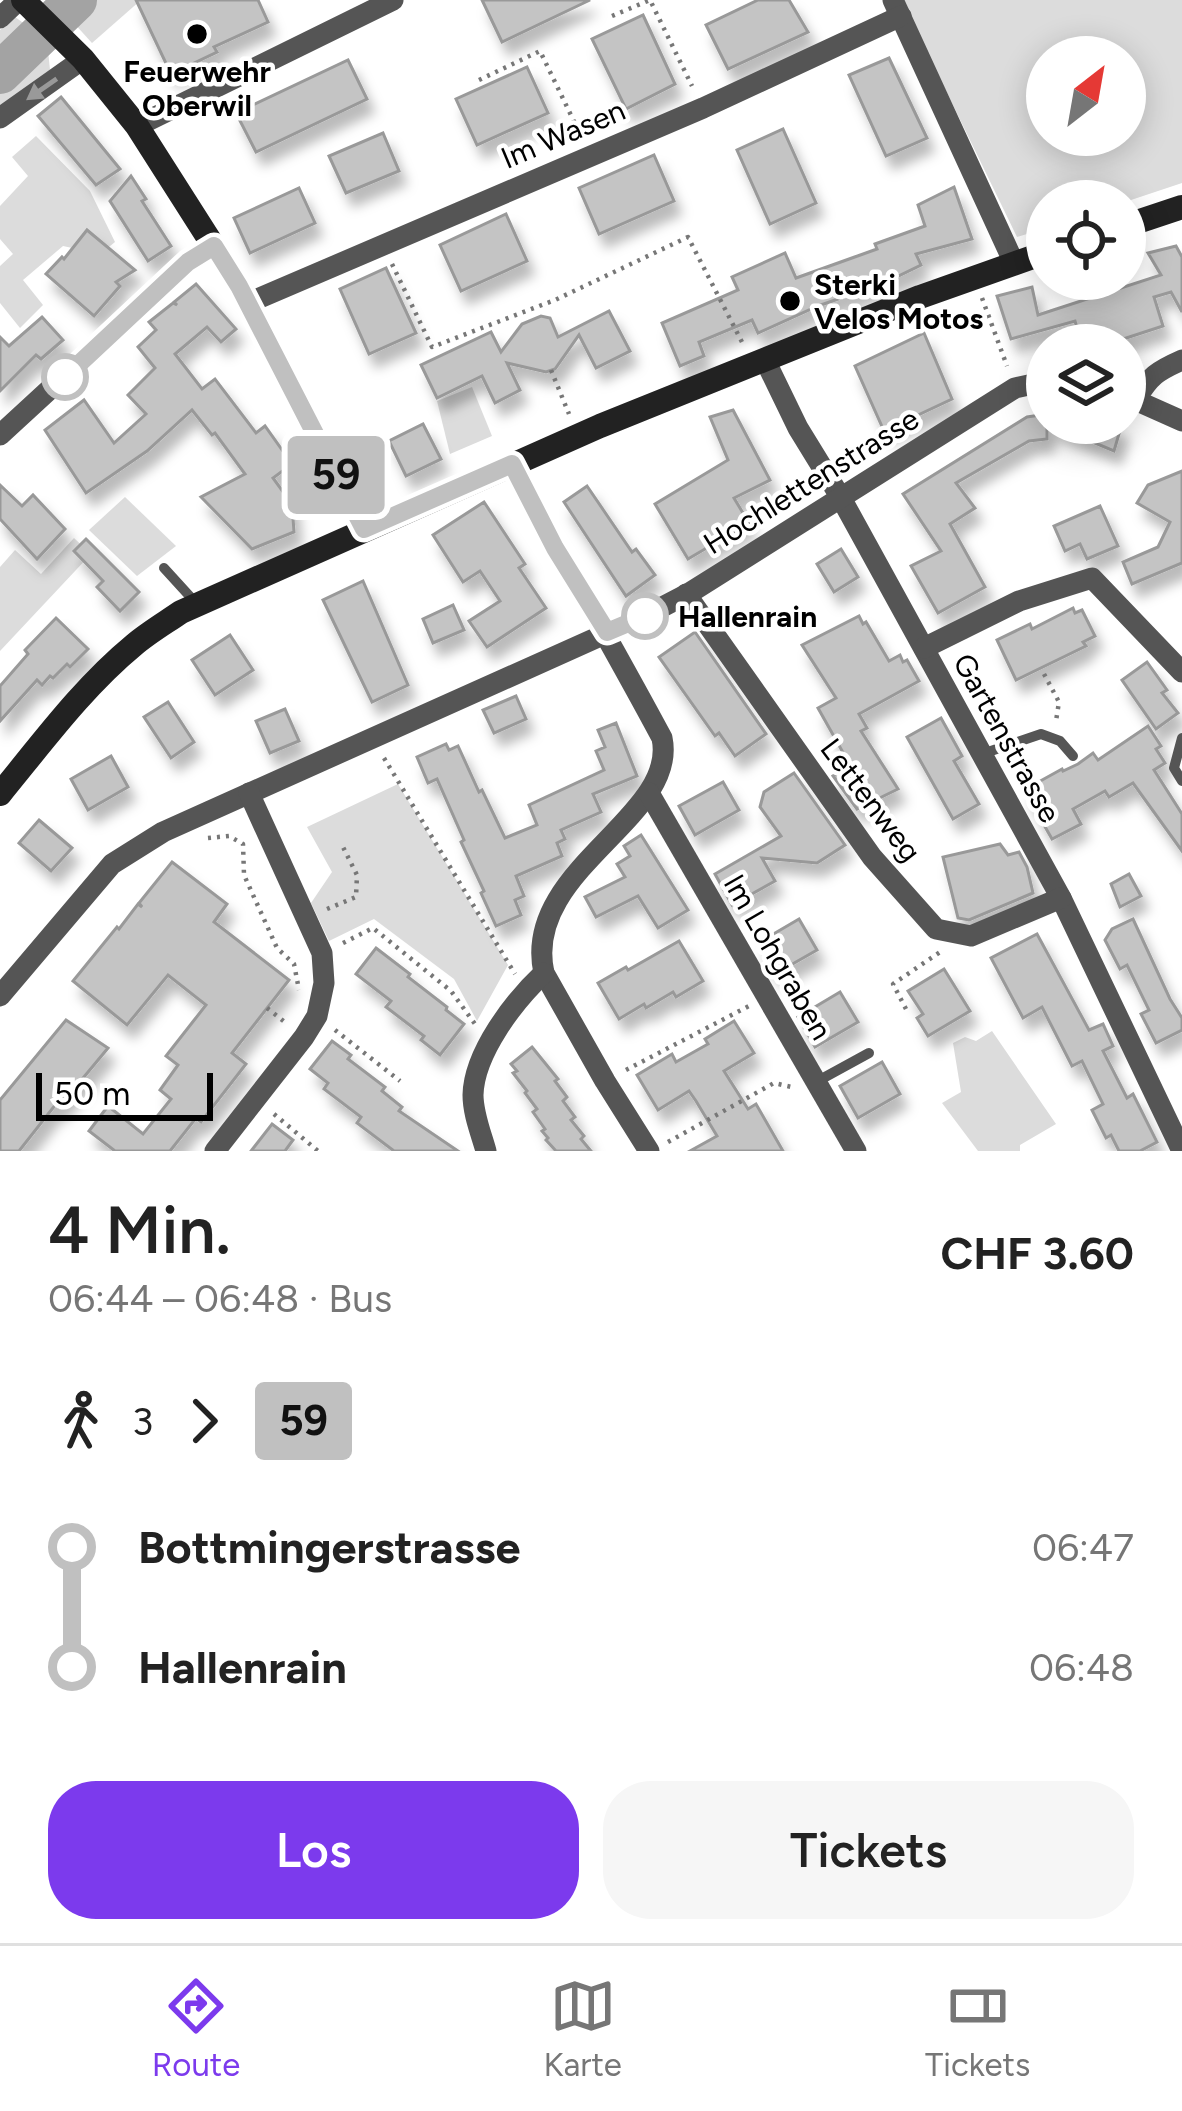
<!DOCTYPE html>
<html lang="de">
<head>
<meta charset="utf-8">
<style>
  body { margin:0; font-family:Figtree,sans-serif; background:#f6f6f6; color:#222; height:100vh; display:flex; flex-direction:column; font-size:45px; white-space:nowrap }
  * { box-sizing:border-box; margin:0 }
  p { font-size:39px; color:#767676 }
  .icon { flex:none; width:66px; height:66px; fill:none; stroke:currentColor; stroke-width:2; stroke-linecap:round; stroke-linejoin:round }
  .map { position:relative; height:1151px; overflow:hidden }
  .drawer { display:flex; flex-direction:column; background:#fff; flex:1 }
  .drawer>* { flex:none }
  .badge { padding:0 24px; border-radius:9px; font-size:42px; line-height:78px }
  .needle { width:78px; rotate:31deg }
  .controls { position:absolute; left:1026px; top:36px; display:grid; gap:24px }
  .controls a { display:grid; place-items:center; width:120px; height:120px; border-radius:50%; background:#fff; box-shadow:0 6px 30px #0003; font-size:60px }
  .scale { position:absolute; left:36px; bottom:30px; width:177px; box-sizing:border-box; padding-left:12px; border:6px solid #000; border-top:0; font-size:33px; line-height:42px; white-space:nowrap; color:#000; -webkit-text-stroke:9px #fff; paint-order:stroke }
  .map>.badge { position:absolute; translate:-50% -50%; box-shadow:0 0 0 6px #fff }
  .legs { display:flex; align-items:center; gap:18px; height:132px; padding:0 48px; font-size:39px }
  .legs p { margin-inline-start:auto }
  .headline { display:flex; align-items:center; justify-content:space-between; height:204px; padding:0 48px }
  h1 { font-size:66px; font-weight:600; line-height:90px }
  .action { display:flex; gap:24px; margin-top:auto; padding:24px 48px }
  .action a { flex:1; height:138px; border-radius:48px; background:#7c3aed; color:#fff; font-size:48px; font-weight:600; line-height:138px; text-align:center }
  .action a+a { background:#f6f6f6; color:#222 }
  ul { padding:0 48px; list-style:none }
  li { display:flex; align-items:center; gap:42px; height:120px; font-size:45px }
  li i { display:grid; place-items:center; width:18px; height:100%; margin:0 15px; background:currentColor }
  li i::after { content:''; width:30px; height:30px; margin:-15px; border:9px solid; border-radius:50%; background:#fff }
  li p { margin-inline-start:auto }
  li:first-child i { background:linear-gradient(#0000 50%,currentColor 0) }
  li:last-child i { background:linear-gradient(currentColor 50%,#0000 0) }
  .tab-bar { display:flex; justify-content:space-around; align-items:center; height:168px; border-top:3px solid #e0e0e0; background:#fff; font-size:33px; color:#767676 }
  .tab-bar a { display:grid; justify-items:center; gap:6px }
  .tab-bar .current { color:#7c3aed }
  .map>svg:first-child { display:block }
  .green { fill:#dcdcdc; fill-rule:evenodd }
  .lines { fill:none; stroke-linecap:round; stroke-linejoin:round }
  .river { stroke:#a3a3a3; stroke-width:42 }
  .building { fill:#c4c4c4; stroke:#999; stroke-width:3; filter:url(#shadow) }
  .path { stroke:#777; stroke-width:4.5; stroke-dasharray:3 6; stroke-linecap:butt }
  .lane { stroke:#555; stroke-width:10 }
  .street { stroke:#555; stroke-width:21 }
  .secondary { stroke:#222; stroke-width:24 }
  .oneway { fill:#999 }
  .line-1-casing { stroke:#fff; stroke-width:27 }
  .line-1 { stroke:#c0c0c0; stroke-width:18 }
  .poi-dot { fill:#000; stroke:#fff; stroke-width:4.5 }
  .stop-1-dot { fill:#fff; stroke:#c0c0c0; stroke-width:6 }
  .labels { text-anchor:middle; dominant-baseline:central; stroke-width:9; stroke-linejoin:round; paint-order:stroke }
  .poi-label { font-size:30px; font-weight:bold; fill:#000; stroke:#fff }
  .street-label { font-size:30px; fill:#000; stroke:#fff }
  .stop-label { font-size:30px; font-weight:bold; fill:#000; stroke:#fff; text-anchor:start }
</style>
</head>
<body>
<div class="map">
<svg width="1182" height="1151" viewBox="0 0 1182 1151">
  <defs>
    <filter id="shadow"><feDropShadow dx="7" dy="13" stdDeviation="6" flood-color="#0004"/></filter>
  </defs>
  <rect width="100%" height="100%" fill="#fff"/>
  <!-- green -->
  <g class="green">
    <polygon points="53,0 141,0 92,43"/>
    <path d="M 902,0 L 1182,0 L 1182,183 L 1125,202 L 1047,201 L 1047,228 L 1017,237 ZM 1047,57 L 1125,57 L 1125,135 L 1047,135 Z"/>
    <polygon points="15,17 47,40 50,70 0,108 0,30"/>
    <polygon points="36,136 90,191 115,242 100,254 63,246 23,280 43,305 20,328 0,303 0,266 13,254 0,239 0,206 28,176 12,157"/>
    <polygon points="472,387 492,436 450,454 437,401"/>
    <polygon points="125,497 176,546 137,576 89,530"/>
    <polygon points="74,538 91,554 0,651 0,567 15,550 41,574"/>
    <polygon points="398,784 508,965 477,1021 454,979 374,919 329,941 311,903 332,872 307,827"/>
    <polygon points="992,1031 1056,1124 1020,1145 1020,1151 978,1151 942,1103 961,1092 953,1043 965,1037 976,1041"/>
  </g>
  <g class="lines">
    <!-- river -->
    <polyline class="river" points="0,73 76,0"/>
  </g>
  <!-- building -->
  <g class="building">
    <polygon points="136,0 258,0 268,22 214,47 217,52 171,74"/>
    <polygon points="482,0 590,0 502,42"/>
    <polygon points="758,0 789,0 808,32 728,69 706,25"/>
    <polygon points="643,15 675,84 626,109 592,39"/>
    <polygon points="889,58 927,138 886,156 849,75"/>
    <polygon points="348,60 367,99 256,152 236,113"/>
    <polygon points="527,67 548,113 477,145 456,99"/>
    <polygon points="61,97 120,169 96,185 38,116"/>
    <polygon points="783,129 816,203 770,224 737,150"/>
    <polygon points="383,133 399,171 346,193 329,156"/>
    <polygon points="654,155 674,201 599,234 579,188"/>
    <polygon points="131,176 146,199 142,201 171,246 148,261 110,201"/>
    <polygon points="954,187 972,239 916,254 921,265 884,283 818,306 758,333 752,320 699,342 704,356 680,366 662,323 738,290 732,277 785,253 796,278 877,249 875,244 925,226 918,205"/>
    <polygon points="299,188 315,223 250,253 234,218"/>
    <polygon points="506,214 527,261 461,291 440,245"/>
    <polygon points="87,230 135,270 116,282 120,286 94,316 46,274 62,257 64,259"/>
    <polygon points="1176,246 1182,257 1182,312 1171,292 1154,297 1163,326 1105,345 1082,345 1075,321 1011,339 997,296 1032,287 1038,315 1161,275 1148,253"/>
    <polygon points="386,268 416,333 369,354 340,289"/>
    <polygon points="196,284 236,329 221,342 207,327 175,354 202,389 215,379 256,433 265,426 292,464 273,478 292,504 294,532 252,549 201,497 245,474 215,433 212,435 192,410 147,451 86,493 45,430 84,400 114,443 146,414 128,395 155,368 138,347 156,330 149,322 173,303 177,305 174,302"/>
    <polygon points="609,311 630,351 596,368 579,335 555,369 546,372 507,363 520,390 495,403 482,376 437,398 421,365 491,332 501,352 522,324 541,316 550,318 558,337"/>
    <polygon points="42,317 63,340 41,359 36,355 0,391 0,337 9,346"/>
    <polygon points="924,333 952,399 884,431 855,366"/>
    <polygon points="733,410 770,480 734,498 749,523 688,559 655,504 728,460 710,417"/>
    <polygon points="1047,414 1047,439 1029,441 956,483 975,508 950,524 985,587 938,613 911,566 941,551 903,494 1027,417"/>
    <polygon points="1047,423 1109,423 1121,427 1114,451"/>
    <polygon points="423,424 441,459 406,476 389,441"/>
    <polygon points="1182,471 1182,563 1132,584 1123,562 1158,547 1170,522 1137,503 1148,485"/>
    <polygon points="0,485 22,506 33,495 65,529 37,559 0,519"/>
    <polygon points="587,486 632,552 636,549 655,575 626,596 564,502"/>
    <polygon points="484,502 525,564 519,568 546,608 487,647 469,621 500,601 480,571 463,582 433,535"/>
    <polygon points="1100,506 1118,546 1087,559 1080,544 1065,551 1054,526"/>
    <polygon points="86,539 139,592 120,611 97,587 103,581 74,551"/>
    <polygon points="841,549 858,577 834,592 817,564"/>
    <polygon points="363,581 408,685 372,702 323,600"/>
    <polygon points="453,605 464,630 433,643 423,619"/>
    <polygon points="1073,608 1075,613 1082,610 1095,636 1083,642 1086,646 1016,680 997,640 1030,624 1032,629"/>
    <polygon points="859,616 863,624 866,622 889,661 900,655 903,662 907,660 919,681 859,714 867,728 861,731 898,789 857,809 833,776 850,765 818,708 836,698 802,645"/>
    <polygon points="56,618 88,649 70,667 67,664 53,678 50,676 42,685 37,680 0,721 0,686 28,654 25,650"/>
    <polygon points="695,632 766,734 735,756 719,733 715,736 659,657"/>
    <polygon points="230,635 253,670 215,695 192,660"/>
    <polygon points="1147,662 1167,690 1162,693 1178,713 1156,729 1122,680"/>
    <polygon points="516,696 526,719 494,733 483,710"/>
    <polygon points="168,702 194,742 171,758 144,717"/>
    <polygon points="285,709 299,741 270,753 256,721"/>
    <polygon points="941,718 962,756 954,761 979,804 953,819 907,737"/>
    <polygon points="616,723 637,776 593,794 601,812 561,830 565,839 557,843 562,856 516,876 524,896 515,900 521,915 496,926 481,893 484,891 461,842 464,840 437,779 428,783 417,757 446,744 449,750 458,746 479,792 482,790 505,838 537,825 529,805 604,770 596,751 605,747 598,730"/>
    <polygon points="1148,726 1161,746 1156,749 1165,763 1154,770 1182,814 1182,851 1133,783 1109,797 1105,791 1073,809 1081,824 1052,839 1024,790 1062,769 1063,771 1078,764 1093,753 1098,760"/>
    <polygon points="111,756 128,787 88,810 71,779"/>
    <polygon points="794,773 845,845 817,863 762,858 775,881 732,905 715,874 781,836 760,807 764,792"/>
    <polygon points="723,782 739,810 695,835 679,806"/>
    <polygon points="39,820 72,848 51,871 19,843"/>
    <polygon points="641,835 688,910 658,928 638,896 596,917 585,897 625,877 617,864 630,856 624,846"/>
    <polygon points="1000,844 1008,855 1019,852 1027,867 1033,893 969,920 958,918 943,857"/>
    <polygon points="172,862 227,904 214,922 289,980 232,1053 246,1064 201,1122 196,1118 170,1151 115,1151 89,1131 108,1106 143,1134 171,1099 160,1090 178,1065 166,1056 206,1005 168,975 127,1025 73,981 117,927 119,929 138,904 142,907 139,903"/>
    <polygon points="1129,874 1141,896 1120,907 1111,884"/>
    <polygon points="799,919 817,950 775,974 758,943"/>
    <polygon points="1133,919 1170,999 1182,1018 1182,1030 1156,1043 1141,1014 1149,1010 1127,965 1120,969 1105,940 1112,929"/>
    <polygon points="1037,934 1089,1030 1103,1024 1113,1046 1103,1051 1127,1098 1133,1094 1157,1142 1140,1151 1119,1151 1111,1135 1106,1138 1092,1110 1103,1104 1082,1061 1072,1066 1042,1007 1023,1018 991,958"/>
    <polygon points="679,941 703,981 676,997 673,992 646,1008 644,1004 619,1019 598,983 626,967 628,970"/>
    <polygon points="376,948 410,974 408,977 447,1007 446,1010 464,1024 440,1055 421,1040 424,1036 386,1007 391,1001 356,974"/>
    <polygon points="944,969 970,1011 928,1036 917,1018 923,1014 908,991"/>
    <polygon points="840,992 858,1022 815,1047 798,1017"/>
    <polygon points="66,1020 108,1048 59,1107 56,1104 19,1151 0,1151 0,1100"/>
    <polygon points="734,1021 754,1053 724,1071 748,1109 756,1104 783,1151 690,1151 717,1136 696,1101 689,1091 658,1110 637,1075 672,1054 676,1062 708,1044 705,1039"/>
    <polygon points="332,1041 351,1055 348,1059 385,1087 382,1091 402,1107 399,1111 458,1151 394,1151 357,1123 361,1117 324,1089 328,1083 310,1069"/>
    <polygon points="532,1047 558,1079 555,1081 567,1097 563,1101 575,1117 571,1120 584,1136 581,1139 591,1151 556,1151 546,1140 548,1138 542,1131 545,1129 533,1112 537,1109 525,1093 527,1091 513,1073 517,1071 511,1064"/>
    <polygon points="882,1062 900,1094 858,1118 840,1086"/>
    <polygon points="272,1124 293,1140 285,1151 251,1151"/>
  </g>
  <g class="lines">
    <!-- path -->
    <g class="path">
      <polyline points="612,16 650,0 692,86"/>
      <polyline points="479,80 540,51 582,138"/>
      <polyline points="392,264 432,347 555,300 688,237 743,344"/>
      <polyline points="982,298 1007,366"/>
      <polyline points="551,370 569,414"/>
      <polyline points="1044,674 1059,702 1056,721"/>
      <polyline points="384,758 515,974"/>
      <polyline points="208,838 229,836 243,844 244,875 277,948 294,964 299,990"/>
      <polyline points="327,909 356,897 357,875 343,847"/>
      <polyline points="343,943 373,928 451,991 475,1024"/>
      <polyline points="267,1008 286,1023"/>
      <polyline points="906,1009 893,984 940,952"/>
      <polyline points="335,1030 400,1081"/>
      <polyline points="626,1070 749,1006"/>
      <polyline points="274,1114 318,1151"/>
      <polyline points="668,1142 774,1083 796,1088"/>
    </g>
    <!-- lane -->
    <g class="lane">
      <polyline points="164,568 195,602"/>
      <polyline points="1182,738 1174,768 1182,781"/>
      <polyline points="982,754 1041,734 1060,741 1073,756"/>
      <polyline points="816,1082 869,1053"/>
    </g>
    <!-- street -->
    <g class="street">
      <polyline points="893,0 1014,263"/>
      <polyline points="0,18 19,0"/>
      <polyline points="0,118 83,59"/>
      <polyline points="137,126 393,0"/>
      <polyline points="248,303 703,108 901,16"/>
      <polyline points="765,360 798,428 841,498 1061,898 1182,1151"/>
      <polyline points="1126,396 1182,421"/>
      <path d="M 1136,399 C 1150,376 1157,371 1182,360"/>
      <polyline points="0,435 188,262 214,246"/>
      <path d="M 512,464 C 560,557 613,646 662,738 C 679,818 521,870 544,973 L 605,1081 L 649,1151"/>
      <polyline points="686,594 872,857 936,929 971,936 1061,898"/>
      <polyline points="924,648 1019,601 1092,578 1182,672"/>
      <polyline points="649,793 856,1151"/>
      <polyline points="0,996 112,864 163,832 645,616 691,592 1015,388 1047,381"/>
      <polyline points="215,1151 304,1037 317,1016 324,983 322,953 249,793"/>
      <path d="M 486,1151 C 481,1133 473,1114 473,1095 C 474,1053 514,1001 544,973"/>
    </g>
    <!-- secondary -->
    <g class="secondary">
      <polyline points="23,0 83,59 137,126 239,286 364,529"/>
      <polyline points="1125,226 1182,207"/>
      <path d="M 0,794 C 42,743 83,687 134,645 C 148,633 165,623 181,612 L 600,426 L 920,297 L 1047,252"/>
    </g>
  </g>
  <!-- one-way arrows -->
  <defs><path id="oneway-solid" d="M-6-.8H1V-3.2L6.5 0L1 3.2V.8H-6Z" transform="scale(3)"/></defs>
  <use class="oneway" href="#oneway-solid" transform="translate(42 89) rotate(145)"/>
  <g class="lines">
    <defs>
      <polyline id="line-1" points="65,377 188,262 214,246 239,286 364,529 512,464 555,548 607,632 645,616"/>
    </defs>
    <!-- line-1 casing -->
    <use href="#line-1" class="line-1-casing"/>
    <!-- line-1 -->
    <use href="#line-1" class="line-1"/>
  </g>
  <!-- markers -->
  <g class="poi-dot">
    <circle cx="197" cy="34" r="12"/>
    <circle cx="790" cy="301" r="12"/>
  </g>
  <g class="stop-1-dot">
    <circle cx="65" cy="377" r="21"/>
    <circle cx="645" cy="616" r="21"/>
  </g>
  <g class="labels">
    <!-- poi labels -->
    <g class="poi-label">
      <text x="197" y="71">Feuerwehr<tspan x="197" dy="34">Oberwil</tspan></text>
      <text x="814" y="284" text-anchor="start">Sterki<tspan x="814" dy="34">Velos Motos</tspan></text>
    </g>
    <!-- street labels -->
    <g class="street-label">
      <text transform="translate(563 134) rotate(-23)">Im Wasen</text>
      <text transform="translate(811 481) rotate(-32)">Hochlettenstrasse</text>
      <text transform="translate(1007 738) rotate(61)">Gartenstrasse</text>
      <text transform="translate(871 800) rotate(53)">Lettenweg</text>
      <text transform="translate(778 957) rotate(60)">Im Lohgraben</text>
    </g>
    <!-- stop labels -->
    <g class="stop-label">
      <text x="678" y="616">Hallenrain</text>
    </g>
  </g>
</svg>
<div class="controls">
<a><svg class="needle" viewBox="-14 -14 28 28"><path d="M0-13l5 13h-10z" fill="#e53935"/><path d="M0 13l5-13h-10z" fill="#767676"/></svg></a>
<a><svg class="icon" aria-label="locate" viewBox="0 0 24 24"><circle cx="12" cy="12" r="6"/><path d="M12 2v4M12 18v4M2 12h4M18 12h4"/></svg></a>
<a><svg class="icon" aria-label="layers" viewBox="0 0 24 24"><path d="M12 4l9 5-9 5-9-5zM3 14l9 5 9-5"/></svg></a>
</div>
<div class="scale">50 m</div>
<b class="badge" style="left:336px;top:475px;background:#c0c0c0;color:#111">59</b>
</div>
<section class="drawer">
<div class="headline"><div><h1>4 Min.</h1><p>06:44 – 06:48 · Bus</p></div><b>CHF 3.60</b></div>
<div class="legs"><svg class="icon" aria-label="walk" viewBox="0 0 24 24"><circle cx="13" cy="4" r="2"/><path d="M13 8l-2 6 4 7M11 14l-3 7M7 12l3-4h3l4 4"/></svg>3<svg class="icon" aria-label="forward" viewBox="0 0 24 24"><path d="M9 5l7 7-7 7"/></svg><b class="badge" style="background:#c0c0c0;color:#111">59</b></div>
<ul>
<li><i style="color:#c0c0c0"></i><b>Bottmingerstrasse</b><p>06:47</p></li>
<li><i style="color:#c0c0c0"></i><b>Hallenrain</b><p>06:48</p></li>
</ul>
<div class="action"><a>Los</a><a>Tickets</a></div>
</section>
<nav class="tab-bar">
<a class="current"><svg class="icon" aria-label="directions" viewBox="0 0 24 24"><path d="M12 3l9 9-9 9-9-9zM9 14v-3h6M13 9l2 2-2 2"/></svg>Route</a>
<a><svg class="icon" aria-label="map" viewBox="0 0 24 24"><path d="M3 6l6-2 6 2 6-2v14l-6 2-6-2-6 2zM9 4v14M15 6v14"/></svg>Karte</a>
<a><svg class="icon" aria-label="tickets" viewBox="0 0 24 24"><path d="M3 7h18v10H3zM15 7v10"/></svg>Tickets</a>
</nav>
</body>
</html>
